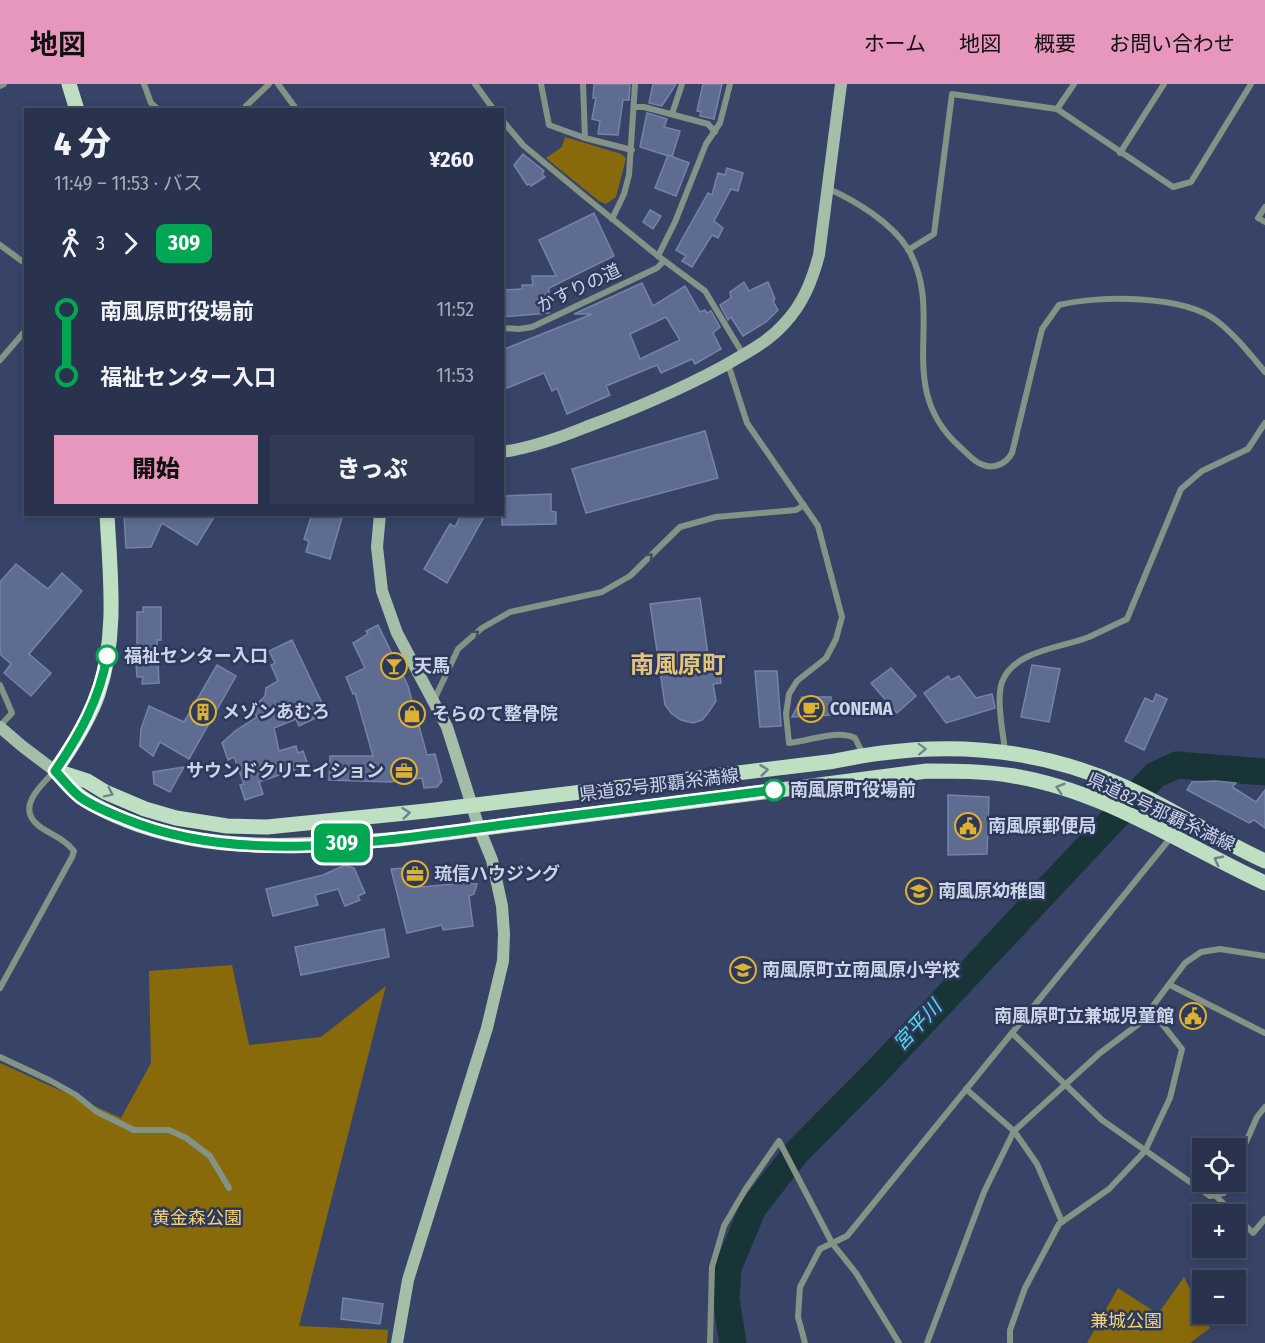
<!DOCTYPE html>
<html lang="ja">
<head>
<meta charset="utf-8">
<style>
  body { margin:0; font-family:"Fira Sans Condensed","Noto Sans JP",sans-serif; background:#313b54; color:#f1f3f6; height:100vh; display:flex; flex-direction:column; font-size:22px; white-space:nowrap }
  * { box-sizing:border-box; margin:0 }
  p { font-size:20px; color:#a5aab6 }
  .icon { flex:none; width:33px; height:33px; fill:none; stroke:currentColor; stroke-width:2; stroke-linecap:round; stroke-linejoin:round }
  .map { position:relative; flex:1; overflow:hidden }
  .sheet { position:absolute; left:24px; top:24px; width:480px; height:408px; display:flex; flex-direction:column; background:#29334d; border-radius:0px; box-shadow:0 3px 9px #0003,0 0 0 2px #454e65 }
  .sheet>* { flex:none }
  .badge { padding:0 12px; border-radius:9px; font-size:21px; line-height:39px }
  .fabs { position:absolute; left:1192px; top:1054px; display:grid; gap:12px }
  .fabs a { display:grid; place-items:center; width:54px; height:54px; border-radius:0px; background:#29334d; box-shadow:0 3px 9px #0003,0 0 0 2px #454e65; font-size:30px }
  .map>.badge { position:absolute; translate:-50% -50%; box-shadow:0 0 0 3px #fff }
  .legs { display:flex; align-items:center; gap:9px; height:66px; padding:0 30px; font-size:20px }
  .legs p { margin-inline-start:auto }
  .summary { display:flex; align-items:center; justify-content:space-between; height:102px; padding:0 30px }
  h1 { font-size:33px; font-weight:800; line-height:45px }
  .action { display:flex; gap:12px; margin-top:auto; padding:12px 30px }
  .action a { flex:1; height:69px; border-radius:0px; background:#e797bd; color:#111; font-size:24px; font-weight:800; line-height:69px; text-align:center }
  .action a+a { background:#313b54; color:#f1f3f6 }
  ul { padding:0 30px; list-style:none }
  li { display:flex; align-items:center; gap:21px; height:66px; font-size:22px }
  li i { display:grid; place-items:center; width:9px; height:100%; margin:0 8px; background:currentColor }
  li i::after { content:''; width:15px; height:15px; margin:-8px; border:4px solid; border-radius:50%; background:#29334d }
  li p { margin-inline-start:auto }
  li:first-child i { background:linear-gradient(#0000 50%,currentColor 0) }
  li:last-child i { background:linear-gradient(currentColor 50%,#0000 0) }
  header { display:flex; align-items:center; gap:36px; box-sizing:border-box; height:84px; padding:0 30px; background:#e797bd; color:#111 }
  header strong { font-size:28px }
  nav { display:flex; gap:33px; margin-inline-start:auto; font-size:21px }
  .map>svg:first-child { display:block }
  .green { fill:#896a0a }
  .lines { fill:none; stroke-linecap:round; stroke-linejoin:round }
  .river { stroke:#193437; stroke-width:27 }
  .building { fill:#5e6c92; stroke:#7483aa; stroke-width:1.5; fill-rule:evenodd }
  .street { stroke:#839385; stroke-width:6 }
  .secondary { stroke:#a5bea8; stroke-width:12 }
  .primary { stroke:#bfdfc2; stroke-width:15 }
  .oneway { stroke:#3e4b63 }
  .oneway2 { stroke:#6f8489 }
  .line-1-casing { stroke:#fff; stroke-width:14 }
  .line-1 { stroke:#00a651; stroke-width:9 }
  .stop-1-dot { fill:#fff; stroke:#00a651; stroke-width:3 }
  .labels { text-anchor:middle; dominant-baseline:central; stroke-width:5; stroke-linejoin:round; paint-order:stroke }
  .street-label { font-size:18px; fill:#cbd4e9; stroke:#2d395b }
  .stop-label { font-size:18px; font-weight:bold; fill:#cbd4e9; stroke:#2d395b; text-anchor:start }
  .poi-label { font-size:18px; font-weight:bold; fill:#cbd4e9; stroke:#2d395b; text-anchor:start }
  .park-label { font-size:18px; fill:#f7d176; stroke:#2d395b }
  .water-label { font-size:20px; font-style:italic; fill:#52daec; stroke:#2d395b }
  .district-label { font-size:24px; font-weight:bold; fill:#e3c47a; stroke:#2d395b }
</style>
</head>
<body>
<header>
<strong>地図</strong>
<nav><a>ホーム</a><a>地図</a><a>概要</a><a>お問い合わせ</a></nav>
</header>
<div class="map">
<svg width="1265" height="1259" viewBox="0 0 1265 1259">
  <rect width="100%" height="100%" fill="#374467"/>
  <!-- green -->
  <g class="green">
    <polygon points="565,53 621,70 626,74 616,113 606,120 599,117 546,74 562,63"/>
    <polygon points="232,881 249,961 321,953 386,902 299,1242 388,1246 387,1259 0,1259 0,979 121,1034 151,979 149,887"/>
    <polygon points="1184,1193 1210,1244 1190,1259 1087,1259 1118,1204 1158,1230"/>
  </g>
  <g class="lines">
    <!-- river -->
    <polyline class="river" points="733,1259 726,1215 728,1184 753,1124 797,1068 882,982 1155,691 1177,681 1265,688"/>
  </g>
  <!-- building -->
  <g class="building">
    <polygon points="594,0 630,0 629,16 623,16 618,51 598,50 600,37 592,35 596,14 593,14"/>
    <polygon points="653,0 676,0 662,22 649,19"/>
    <polygon points="703,0 722,0 714,35 700,32 701,28 697,27"/>
    <polygon points="647,29 667,35 664,43 680,47 672,73 640,63"/>
    <polygon points="523,70 544,87 542,90 545,93 531,102 529,100 527,101 514,81"/>
    <polygon points="668,71 689,79 676,112 655,104"/>
    <polygon points="727,84 743,89 738,107 731,105 714,137 723,144 718,154 712,151 692,183 682,177 686,172 676,166 708,109 712,111 718,89 725,91"/>
    <polygon points="650,126 661,132 653,145 643,138"/>
    <polygon points="594,129 614,172 549,204 549,229 502,233 502,206 522,205 522,201 533,201 532,192 556,192 539,156"/>
    <polygon points="744,198 749,207 768,198 775,215 773,217 778,226 766,238 743,252 731,233 728,236 720,221 731,214 730,208"/>
    <path d="M 642,199 L 653,222 L 685,202 L 700,228 L 705,226 L 707,229 L 711,227 L 720,243 L 713,249 L 721,265 L 695,280 L 692,275 L 661,289 L 657,281 L 606,302 L 610,311 L 567,330 L 557,304 L 552,307 L 544,289 L 502,306 L 502,266 L 592,230 L 574,230 ZM 666,233 L 680,256 L 640,275 L 630,250 Z"/>
    <polygon points="705,347 718,394 586,429 572,385"/>
    <polygon points="551,410 551,427 556,428 556,440 502,441 502,412"/>
    <polygon points="124,430 216,430 197,461 162,439 151,463 126,464"/>
    <polygon points="312,430 343,430 330,475 306,468 309,457 304,455"/>
    <polygon points="461,431 485,431 447,499 424,485 450,440 455,443"/>
    <polygon points="16,480 48,505 62,489 82,507 29,570 51,589 31,612 4,589 11,580 0,570 0,498"/>
    <polygon points="700,514 708,570 717,569 721,599 713,600 716,617 708,629 702,636 693,639 681,636 672,630 665,621 650,520"/>
    <polygon points="143,523 161,523 161,556 157,556 159,599 142,600 143,593 137,593 135,566 137,566 137,528 143,528"/>
    <polygon points="378,541 408,602 427,671 435,670 442,697 437,703 424,704 422,694 390,698 329,696 330,672 373,672 355,609 353,610 346,593 365,584 353,559 368,550 366,547"/>
    <polygon points="292,556 324,623 319,625 322,631 299,642 296,635 274,644 279,667 296,662 298,669 303,667 308,681 259,698 263,710 245,716 240,701 244,700 234,673 228,676 222,659 235,647 257,633 254,628 256,621 265,612 266,604 278,597 271,581 275,579 269,567"/>
    <polygon points="217,581 236,592 189,675 160,658 153,672 140,662 141,645 149,622 184,638"/>
    <polygon points="1032,581 1060,585 1049,638 1021,633"/>
    <polygon points="891,584 916,612 897,629 871,599"/>
    <polygon points="755,587 777,587 781,642 760,643"/>
    <polygon points="948,592 951,596 959,592 976,614 992,610 995,624 946,639 924,609"/>
    <polygon points="1156,610 1167,615 1144,666 1125,657 1145,614 1153,618"/>
    <polygon points="802,613 831,613 831,631 792,633"/>
    <polygon points="184,683 170,708 154,700 153,688"/>
    <polygon points="1216,697 1236,699 1232,703 1256,718 1265,706 1265,744 1254,736 1249,739 1187,706 1192,698"/>
    <polygon points="948,711 989,713 987,770 948,771"/>
    <polygon points="345,781 354,784 365,809 358,812 360,816 345,822 338,805 315,811 318,821 273,832 266,805 323,791"/>
    <polygon points="417,783 421,803 465,799 477,800 474,810 469,812 473,842 443,846 442,841 407,849 391,785"/>
    <polygon points="384,845 389,873 301,891 295,863"/>
    <polygon points="343,1214 383,1220 380,1240 341,1235"/>
  </g>
  <g class="lines">
    <!-- street -->
    <g class="street">
      <polyline points="144,0 151,19 159,26"/>
      <polyline points="278,0 297,26"/>
      <polyline points="475,0 494,26"/>
      <polyline points="541,0 549,41 585,54 632,66"/>
      <polyline points="583,0 585,54"/>
      <polyline points="1074,0 1057,25 1173,103 1191,98 1251,0"/>
      <polyline points="0,2 4,0"/>
      <polyline points="246,22 269,0"/>
      <polyline points="634,23 644,23 708,40 715,48"/>
      <polyline points="672,30 682,0"/>
      <polyline points="502,36 523,61 583,111 658,172 705,207 743,270"/>
      <polyline points="1120,69 1164,0"/>
      <path d="M 829,105 C 856,117 892,139 908,165 C 947,231 892,302 960,363 C 966,368 973,377 981,380 C 993,386 1006,380 1012,369 L 1042,245 L 1059,221 C 1099,211 1184,211 1217,237 C 1235,251 1250,270 1265,288"/>
      <polyline points="1265,123 1258,134 1265,138"/>
      <polyline points="612,135 624,110 629,91 635,0"/>
      <polyline points="0,161 26,180"/>
      <polyline points="908,166 934,150 952,10 1057,25"/>
      <polyline points="658,172 675,138 706,60 720,39 730,0"/>
      <polyline points="502,244 519,245 532,243 657,184 664,177"/>
      <polyline points="0,276 26,246"/>
      <path d="M 728,280 L 747,339 L 818,442 L 842,533 L 836,555 L 826,574 L 797,597 L 789,610 L 786,630 L 789,659 C 809,657 838,645 855,654 L 864,672"/>
      <polyline points="0,601 12,629 0,642"/>
      <polyline points="434,616 458,565 482,544 510,528 602,508 630,492 680,443 716,433 796,426 804,421"/>
      <path d="M 1005,667 C 1003,648 996,616 1002,598 C 1014,566 1062,564 1089,553 C 1102,547 1114,541 1127,535 L 1181,405 L 1202,387 L 1248,365 L 1265,339"/>
      <polyline points="1170,901 1265,949"/>
      <path d="M 0,904 L 72,773 L 74,767 C 64,754 51,751 39,742 C 15,724 41,701 55,687"/>
      <polyline points="1012,949 1102,1036 1210,1112 1224,1109 1229,1098"/>
      <polyline points="0,973 51,997 76,1011 97,1028 134,1046 169,1046 186,1054 210,1072 229,1104"/>
      <polyline points="966,1005 1014,1047 1037,1080 1062,1138"/>
      <polyline points="1236,1081 1257,1033 1265,1023"/>
      <polyline points="1215,1111 1235,1131"/>
      <polyline points="1236,1132 1253,1149 1265,1135"/>
      <polyline points="710,1259 712,1183 724,1142 745,1106 779,1057 832,1159 856,1189 899,1259"/>
      <polyline points="805,1259 798,1233 800,1203 820,1165 847,1152 1185,736"/>
      <polyline points="927,1259 984,1108 1014,1047 1100,969 1140,939 1185,879 1201,868 1220,865 1265,872"/>
      <polyline points="1010,1259 1010,1246 1025,1204 1059,1140 1109,1105 1145,1067 1170,1014 1182,965 1151,926"/>
    </g>
    <!-- secondary -->
    <g class="secondary">
      <path d="M 502,368 C 531,364 559,354 586,343 C 632,326 677,307 720,284 C 743,271 767,259 784,240 C 803,220 812,197 819,171 L 841,0"/>
      <polyline points="380,430 377,463 382,507 397,549 447,643 479,744 492,776 502,822 504,850 503,877 487,944 408,1196 397,1259"/>
      <polyline points="0,643 22,662 55,687"/>
    </g>
    <!-- primary -->
    <g class="primary">
      <polyline points="69,0 77,26"/>
      <path d="M 55,687 C 63,695 71,706 81,713 C 95,723 110,729 126,736 C 214,771 307,762 399,755 L 927,687 C 956,687 985,687 1014,692 C 1105,707 1183,761 1265,799"/>
      <path d="M 55,687 C 71,664 89,636 98,610 C 118,552 110,490 107,430"/>
      <path d="M 56,687 L 87,697 L 105,708 L 145,725 L 176,734 L 227,742 L 267,743 L 426,727 L 828,678 C 846,675 864,671 882,669 C 965,658 1047,668 1123,702 C 1172,724 1216,755 1265,777"/>
    </g>
  </g>
  <!-- one-way arrows -->
  <defs><path id="oneway-chevron" d="M-2-3.5L2.5 0L-2 3.5" fill="none" stroke-width="1.6" stroke-linecap="round" stroke-linejoin="round" transform="scale(1.5)"/></defs>
  <g class="oneway">
    <use href="#oneway-chevron" transform="translate(649 473) rotate(-45)"/>
    <use href="#oneway-chevron" transform="translate(475 550) rotate(-40)"/>
  </g>
  <g class="oneway2">
    <use href="#oneway-chevron" transform="translate(922 665) rotate(-2)"/>
    <use href="#oneway-chevron" transform="translate(764 686) rotate(-7)"/>
    <use href="#oneway-chevron" transform="translate(1060 704) rotate(-163)"/>
    <use href="#oneway-chevron" transform="translate(109 709) rotate(26)"/>
    <use href="#oneway-chevron" transform="translate(406 729) rotate(-6)"/>
    <use href="#oneway-chevron" transform="translate(1218 776) rotate(-152)"/>
  </g>
  <g class="lines">
    <defs>
      <path id="line-1" d="M 107,572 C 100,615 79,652 55,687 C 63,695 71,706 80,713 C 94,723 110,729 125,735 C 247,785 398,754 525,738 C 608,727 691,717 774,706"/>
    </defs>
    <!-- line-1 casing -->
    <use href="#line-1" class="line-1-casing"/>
    <!-- line-1 -->
    <use href="#line-1" class="line-1"/>
  </g>
  <!-- icons -->
  <defs>
    <symbol id="bar-ring" viewBox="-11 -11 22 22"><circle r="9.5" fill="#2d395b" stroke="#deb133" stroke-width="1.5"/><path d="M-6-5H6L.8 .8V4.5H3.5V6h-7V4.5H-.8V.8Z" fill="#deb133"/></symbol>
    <symbol id="cafe-ring" viewBox="-11 -11 22 22"><circle r="9.5" fill="#2d395b" stroke="#deb133" stroke-width="1.5"/><path d="M-5.5-4.5H6V0H3Q3 3.5 0 3.5H-2.5Q-5.5 3.5-5.5 0ZM3-3.2v2h1.7v-2ZM-6 4.5H4V6H-6Z" fill="#deb133"/></symbol>
    <symbol id="building-ring" viewBox="-11 -11 22 22"><circle r="9.5" fill="#2d395b" stroke="#deb133" stroke-width="1.5"/><path d="M-4-6H4V6H1V3H-1V6H-4ZM-2.5-4.3h1.7v1.8h-1.7ZM.8-4.3h1.7v1.8H.8ZM-2.5-1h1.7V.8h-1.7ZM.8-1h1.7V.8H.8Z" fill="#deb133"/></symbol>
    <symbol id="shop-ring" viewBox="-11 -11 22 22"><circle r="9.5" fill="#2d395b" stroke="#deb133" stroke-width="1.5"/><path d="M-5-2.5h2.3a2.7 3.5 0 0 1 5.4 0H5L5.5 6h-11ZM-1.5-2.5h3a1.5 2.3 0 0 0-3 0Z" fill="#deb133"/></symbol>
    <symbol id="office-ring" viewBox="-11 -11 22 22"><circle r="9.5" fill="#2d395b" stroke="#deb133" stroke-width="1.5"/><path d="M-6-3h4V-5.5h4V-3h4V5H-6ZM-1-4.5V-3h2v-1.5ZM-6 0V1H6V0Z" fill="#deb133"/></symbol>
    <symbol id="civic-ring" viewBox="-11 -11 22 22"><circle r="9.5" fill="#2d395b" stroke="#deb133" stroke-width="1.5"/><path d="M-.6-6.5H3V-4.5H.6V-3L4-1V1h2V6H-6V1h2V-1L-.6-3ZM-1.2 2.5V6h2.4V2.5Z" fill="#deb133"/></symbol>
    <symbol id="school-ring" viewBox="-11 -11 22 22"><circle r="9.5" fill="#2d395b" stroke="#deb133" stroke-width="1.5"/><path d="M0-5L7-2L0 1L-7-2ZM-4 1L0 2.5L4 1V4Q0 6-4 4Z" fill="#deb133"/></symbol>
  </defs>
  <g fill-rule="evenodd">
    <use href="#bar-ring" x="379" y="567" width="30" height="30"/>
    <use href="#cafe-ring" x="796" y="610" width="30" height="30"/>
    <use href="#building-ring" x="188" y="613" width="30" height="30"/>
    <use href="#shop-ring" x="397" y="615" width="30" height="30"/>
    <use href="#office-ring" x="389" y="672" width="30" height="30"/>
    <use href="#civic-ring" x="953" y="727" width="30" height="30"/>
    <use href="#office-ring" x="400" y="775" width="30" height="30"/>
    <use href="#school-ring" x="904" y="792" width="30" height="30"/>
    <use href="#school-ring" x="728" y="871" width="30" height="30"/>
    <use href="#civic-ring" x="1178" y="917" width="30" height="30"/>
  </g>
  <!-- markers -->
  <g class="stop-1-dot">
    <circle cx="107" cy="572" r="10"/>
    <circle cx="774" cy="706" r="10"/>
  </g>
  <g class="labels">
    <!-- street labels -->
    <g class="street-label">
      <text transform="translate(579 204) rotate(-25)">かすりの道</text>
      <text transform="translate(659 701) rotate(-7)">県道82号那覇糸満線</text>
      <text transform="translate(1161 728) rotate(25)">県道82号那覇糸満線</text>
    </g>
    <!-- stop labels -->
    <g class="stop-label">
      <text x="124" y="572">福祉センター入口</text>
      <text x="790" y="706">南風原町役場前</text>
    </g>
    <!-- poi labels -->
    <g class="poi-label">
      <text x="414" y="582">天馬</text>
      <text x="830" y="625">CONEMA</text>
      <text x="222" y="628">メゾンあむろ</text>
      <text x="432" y="630">そらのて整骨院</text>
      <text x="384" y="687" text-anchor="end">サウンドクリエイション</text>
      <text x="988" y="742">南風原郵便局</text>
      <text x="434" y="790">琉信ハウジング</text>
      <text x="938" y="807">南風原幼稚園</text>
      <text x="762" y="886">南風原町立南風原小学校</text>
      <text x="1174" y="932" text-anchor="end">南風原町立兼城児童館</text>
    </g>
    <!-- park labels -->
    <g class="park-label">
      <text x="197" y="1134">黄金森公園</text>
      <text x="1126" y="1237">兼城公園</text>
    </g>
    <!-- water labels -->
    <g class="water-label">
      <text transform="translate(917 941) rotate(-47)">宮平川</text>
    </g>
    <!-- district labels -->
    <g class="district-label">
      <text x="678" y="581">南風原町</text>
    </g>
  </g>
</svg>
<div class="fabs">
<a><svg class="icon" aria-label="locate" viewBox="0 0 24 24"><circle cx="12" cy="12" r="6"/><path d="M12 2v4M12 18v4M2 12h4M18 12h4"/></svg></a>
<a>+</a>
<a>−</a>
</div>
<b class="badge" style="left:342px;top:759px;background:#00a651;color:#fff">309</b>
<section class="sheet">
<div class="summary"><div><h1>4 分</h1><p>11:49 – 11:53 · バス</p></div><b>¥260</b></div>
<div class="legs"><svg class="icon" aria-label="walk" viewBox="0 0 24 24"><circle cx="13" cy="4" r="2"/><path d="M13 8l-2 6 4 7M11 14l-3 7M7 12l3-4h3l4 4"/></svg>3<svg class="icon" aria-label="forward" viewBox="0 0 24 24"><path d="M9 5l7 7-7 7"/></svg><b class="badge" style="background:#00a651;color:#fff">309</b></div>
<ul>
<li><i style="color:#00a651"></i><b>南風原町役場前</b><p>11:52</p></li>
<li><i style="color:#00a651"></i><b>福祉センター入口</b><p>11:53</p></li>
</ul>
<div class="action"><a>開始</a><a>きっぷ</a></div>
</section>
</div>
</body>
</html>
